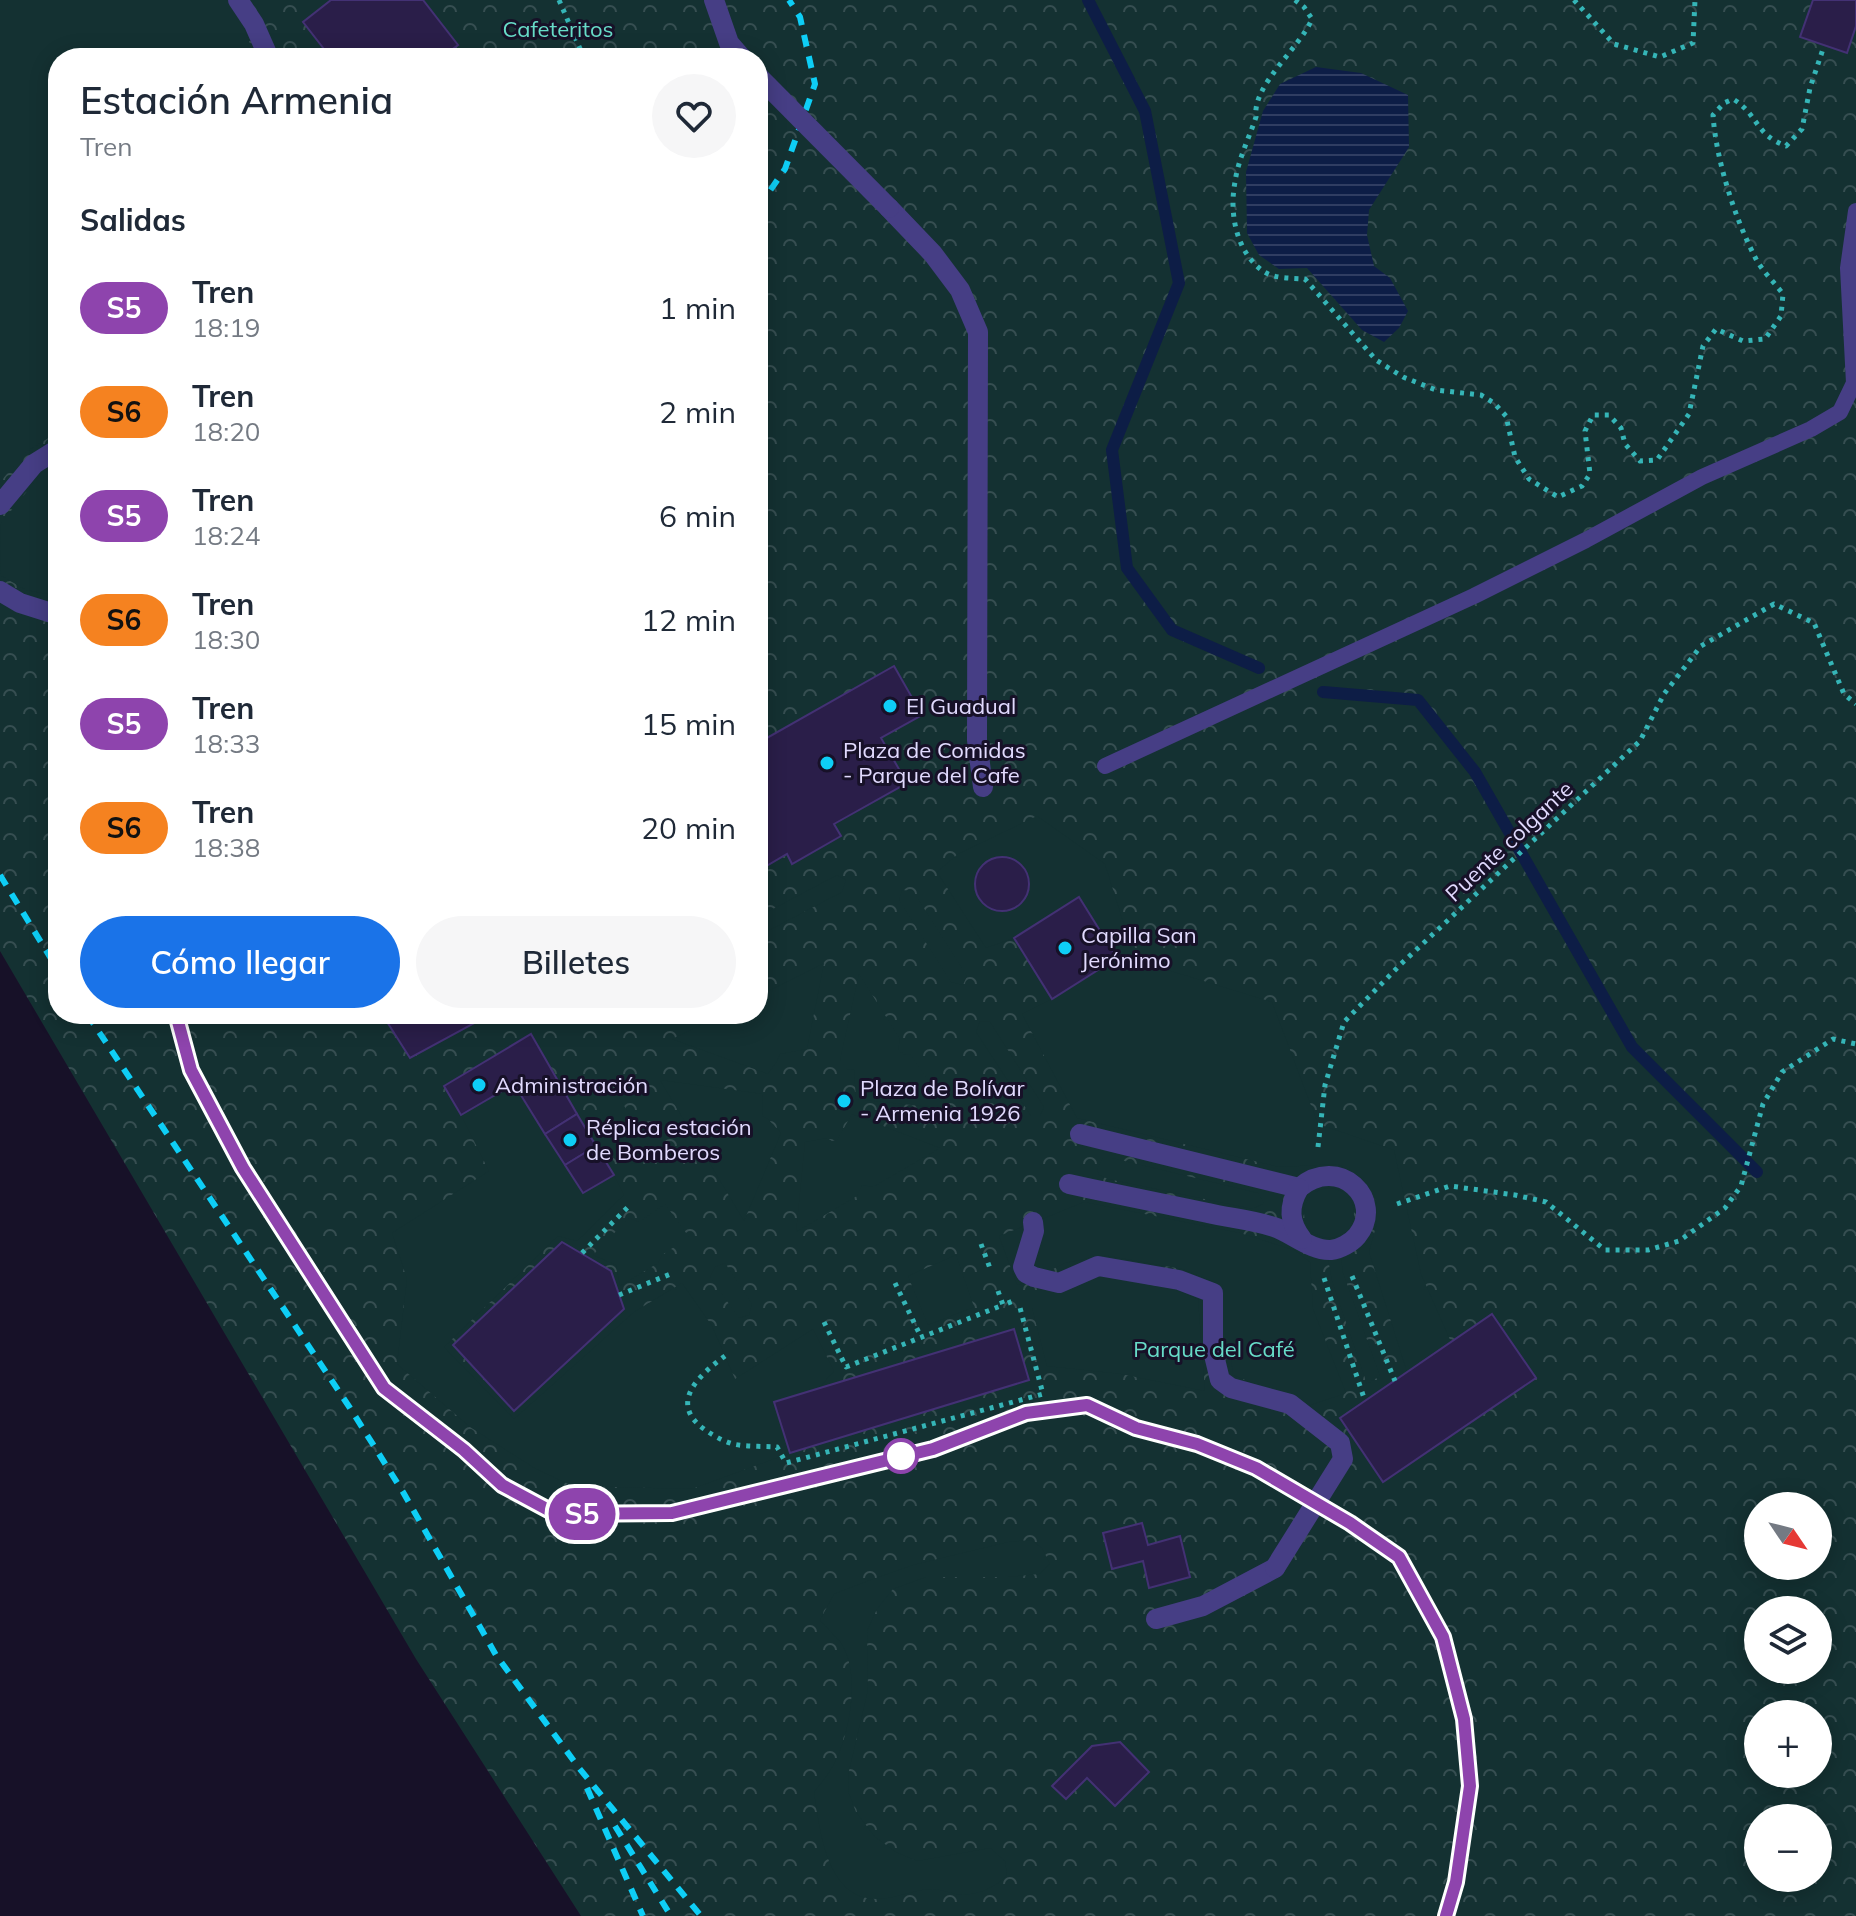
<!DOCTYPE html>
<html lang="es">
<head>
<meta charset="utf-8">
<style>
  body { margin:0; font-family:Mulish,sans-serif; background:#f6f6f7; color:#1f2937; height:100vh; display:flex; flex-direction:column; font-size:30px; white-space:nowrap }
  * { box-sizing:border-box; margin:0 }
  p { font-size:26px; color:#747a83 }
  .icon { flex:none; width:44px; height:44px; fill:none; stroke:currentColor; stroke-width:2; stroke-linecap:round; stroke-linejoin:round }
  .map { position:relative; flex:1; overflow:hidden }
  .side { position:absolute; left:48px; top:48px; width:720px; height:976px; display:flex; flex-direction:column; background:#fff; border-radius:32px; box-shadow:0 4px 20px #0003 }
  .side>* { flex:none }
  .badge { padding:0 16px; border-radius:26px; font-size:28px; line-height:52px }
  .needle { width:52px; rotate:125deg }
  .buttons { position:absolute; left:1744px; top:1492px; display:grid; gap:16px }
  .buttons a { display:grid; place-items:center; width:88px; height:88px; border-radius:50%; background:#fff; box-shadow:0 4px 20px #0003; font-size:40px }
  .map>.badge { position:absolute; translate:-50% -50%; box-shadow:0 0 0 4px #fff }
  h2 { padding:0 32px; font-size:30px; line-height:72px }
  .round { display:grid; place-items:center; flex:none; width:84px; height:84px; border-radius:42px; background:#f6f6f7 }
  .summary { display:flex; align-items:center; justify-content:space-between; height:136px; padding:0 32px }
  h1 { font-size:38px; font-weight:600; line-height:60px }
  .primary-button { display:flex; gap:16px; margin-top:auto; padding:16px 32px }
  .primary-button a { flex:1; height:92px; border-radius:48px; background:#1a73e8; color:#fff; font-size:32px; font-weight:600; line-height:92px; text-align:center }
  .primary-button a+a { background:#f6f6f7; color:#1f2937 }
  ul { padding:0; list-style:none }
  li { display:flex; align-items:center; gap:24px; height:104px; padding:0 32px }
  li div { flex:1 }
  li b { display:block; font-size:30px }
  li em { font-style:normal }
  li .badge { min-width:88px; font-weight:700; text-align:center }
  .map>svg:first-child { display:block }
  .park { fill:url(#park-crowns); fill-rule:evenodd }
  .garden { fill:#143132 }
  .water { fill:url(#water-rules) }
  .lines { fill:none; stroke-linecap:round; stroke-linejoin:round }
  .stream { stroke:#0d1d46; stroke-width:12 }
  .building { fill:#2a1e49; stroke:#433174; stroke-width:2 }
  .path { stroke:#35b5b7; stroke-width:5; stroke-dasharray:4 6; stroke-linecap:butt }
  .lane { stroke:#463e85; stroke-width:16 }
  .street { stroke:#463e85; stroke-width:20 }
  .rail { stroke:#0ecef6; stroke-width:6; stroke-dasharray:12 10; stroke-linecap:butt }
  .street-bridge { stroke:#463e85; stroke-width:20 }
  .line-casing { stroke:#fff; stroke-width:18 }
  .line { stroke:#8e44ad; stroke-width:12 }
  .poi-dot { fill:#0ecef6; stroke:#171128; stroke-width:3 }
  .stop-dot { fill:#fff; stroke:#8e44ad; stroke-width:4 }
  .labels { text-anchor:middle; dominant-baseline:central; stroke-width:6; stroke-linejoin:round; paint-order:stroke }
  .park-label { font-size:22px; fill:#67dcc8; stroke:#171128 }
  .poi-label { font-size:22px; fill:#e1dafe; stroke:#171128; text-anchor:start }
  .street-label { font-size:22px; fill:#e1dafe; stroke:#171128 }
</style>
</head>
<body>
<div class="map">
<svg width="1856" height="1916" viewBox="0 0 1856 1916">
  <defs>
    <pattern id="park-crowns" width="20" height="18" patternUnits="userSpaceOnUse" patternTransform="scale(2)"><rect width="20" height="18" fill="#143132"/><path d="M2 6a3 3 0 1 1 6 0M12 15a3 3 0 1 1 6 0" fill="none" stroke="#364e51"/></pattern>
    <pattern id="water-rules" width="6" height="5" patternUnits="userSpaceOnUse" patternTransform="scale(2)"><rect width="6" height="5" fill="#0d1d46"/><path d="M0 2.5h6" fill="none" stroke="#303d62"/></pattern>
  </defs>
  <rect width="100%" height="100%" fill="#171128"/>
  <!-- park -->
  <path class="park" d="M 0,0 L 1856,0 L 1856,1916 L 581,1916 L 416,1659 L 0,951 ZM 58,58 L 758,58 L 758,1014 L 58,1014 ZM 1758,1506 L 1818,1506 L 1818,1566 L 1758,1566 ZM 1758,1610 L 1818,1610 L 1818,1670 L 1758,1670 ZM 1758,1714 L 1818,1714 L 1818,1774 L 1758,1774 ZM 1758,1818 L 1818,1818 L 1818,1878 L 1758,1878 Z"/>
  <!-- garden -->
  <g class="garden">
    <polygon points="0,0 226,0 243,25 255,58 58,58 58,260 48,273 58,280 58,432 26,452 0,482"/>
    <polygon points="58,462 58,596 26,590 0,575 1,523 47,467"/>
    <polygon points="1037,816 1105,864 1135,960 1272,1002 1318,1124 1394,1150 1421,1274 1451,1342 1407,1372 1369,1252 1377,1223 1376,1201 1362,1179 1338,1164 1279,1167 1077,1118 1022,1014 1052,999 1117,957 1078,897 1014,938 986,948 937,872 958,854"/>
    <polygon points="837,875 846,880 842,892 758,936 758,917"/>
    <polygon points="902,890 913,891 967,976 963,985 951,982 899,900"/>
    <polygon points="824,963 807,1049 780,1054 777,1061 768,1074 672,1039 723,1014 758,1014 761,995"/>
    <polygon points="859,974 900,1039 898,1050 905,1055 910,1054 948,1109 856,1099 854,1070 847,1069 840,1060"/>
    <polygon points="980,1021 990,1022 1044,1107 1040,1116 1031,1116 976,1032"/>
    <polygon points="660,1080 763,1094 762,1116 768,1119 781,1133 744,1221 709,1162 713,1152 708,1147 700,1147"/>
    <polygon points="514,1084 583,1193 614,1175 624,1195 577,1241 558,1236 444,1347 514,1419 634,1312 682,1283 712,1326 735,1379 813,1329 834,1371 818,1389 775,1402 790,1453 692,1489 573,1486 536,1469 470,1427 397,1364 407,1279 392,1233 489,1171 461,1115"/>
    <polygon points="611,1084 650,1149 645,1161 632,1164 593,1100 600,1087"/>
    <polygon points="852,1114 940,1148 873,1187 862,1185 857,1196 796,1232 805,1142 827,1138 832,1141 837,1140"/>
    <polygon points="1103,1158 1112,1158 1258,1193 1264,1203 1253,1209 1108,1179 1099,1175 1097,1169"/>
    <circle cx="1329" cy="1213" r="25"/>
    <polygon points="1084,1202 1240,1233 1294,1250 1310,1262 1313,1309 1346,1393 1308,1406 1233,1375 1230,1350 1222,1344 1218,1284 1182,1269 1103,1255 1065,1263 1045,1273 1031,1269 1040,1220"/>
    <polygon points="665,1204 689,1237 662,1255 658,1263 620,1286 616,1265 593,1255 629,1218 639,1222"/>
    <polygon points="1027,1225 1030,1282 1017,1285 999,1236"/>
    <polygon points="1340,1251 1343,1273 1380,1376 1367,1384 1332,1281 1327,1253"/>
    <polygon points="956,1255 974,1307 928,1325 908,1276"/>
    <polygon points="725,1263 752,1304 749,1315 739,1318 710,1277 715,1267"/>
    <polygon points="1098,1275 1174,1289 1198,1299 1205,1391 1121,1374 1047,1366 1032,1308"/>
    <path d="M 1031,1540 L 1042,1548 L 1050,1564 L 1039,1574 L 1008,1577 L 926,1577 L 893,1589 L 877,1609 L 867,1631 L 868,1690 L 848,1775 L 849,1794 L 856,1812 L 875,1837 L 896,1852 L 917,1861 L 990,1848 L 1005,1861 L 1007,1875 C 997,1887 979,1894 963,1895 C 953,1895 943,1889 932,1889 C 914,1889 896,1899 877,1899 C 826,1899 820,1830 814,1792 C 821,1783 828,1775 833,1766 C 850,1736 861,1672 841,1643 C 835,1635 826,1628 820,1620 L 834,1594 L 873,1579 L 913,1565 L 1008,1542 Z"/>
  </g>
  <!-- water -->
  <polygon class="water" points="1316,67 1361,73 1408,95 1409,147 1369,210 1367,235 1374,266 1390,278 1408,311 1399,328 1384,342 1362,330 1307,268 1279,269 1259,255 1247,233 1246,172 1263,111 1280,84"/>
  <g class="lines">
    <!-- stream -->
    <g class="stream">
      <polyline points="1088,0 1145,111 1179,283 1112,450 1127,568 1172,630 1259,668"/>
      <polyline points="1323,692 1418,700 1475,772 1632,1047 1757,1172"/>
    </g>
  </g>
  <!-- building -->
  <g class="building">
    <polygon points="331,0 423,0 458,45 441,58 331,58 303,22"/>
    <polygon points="1813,0 1856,0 1856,26 1847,53 1800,37"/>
    <polygon points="894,666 922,715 881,738 907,783 834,824 841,836 792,864 787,854 758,871 758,743"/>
    <circle cx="1002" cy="884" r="27"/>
    <polygon points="1079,897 1117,958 1052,999 1014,938"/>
    <polygon points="382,1014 491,1014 410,1058"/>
    <polygon points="531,1034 577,1114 545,1134 514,1084 461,1115 444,1086"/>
    <polygon points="577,1114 596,1146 565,1165 545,1134"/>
    <polygon points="596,1146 614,1175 583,1193 565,1165"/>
    <polygon points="562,1242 611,1271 624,1309 514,1411 453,1345"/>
    <polygon points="1492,1314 1536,1378 1383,1482 1340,1418"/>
    <polygon points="1014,1329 1029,1380 790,1453 774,1402"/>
    <polygon points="1142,1523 1148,1545 1180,1536 1190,1577 1149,1588 1143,1561 1112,1569 1103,1533"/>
    <polygon points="1120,1742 1149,1772 1115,1806 1087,1778 1066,1799 1052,1786 1092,1746"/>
  </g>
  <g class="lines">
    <!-- path -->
    <g class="path">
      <polyline points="559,0 584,58"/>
      <path d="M 1295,0 L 1304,7 L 1312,19 C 1300,48 1252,85 1256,117 C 1249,138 1238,160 1235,182 C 1229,213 1236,252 1263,271 C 1274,279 1292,278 1305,279 L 1376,360 L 1403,377 L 1436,390 L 1481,395 L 1494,403 L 1506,416 L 1515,457 L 1529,479 L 1558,497 L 1582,486 L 1590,474 L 1585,431 L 1593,415 L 1609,415 L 1621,428 L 1625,444 L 1640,461 L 1657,460 L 1689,414 L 1703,346 L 1716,329 L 1743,341 L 1765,339 L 1781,316 L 1783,294 C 1775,283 1763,272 1756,259 C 1735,219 1716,160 1713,115 L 1724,103 L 1733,99 C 1759,115 1754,134 1786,146 L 1802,129 L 1810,88 L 1824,46"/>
      <polyline points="1574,0 1614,44 1660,57 1693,43 1695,0"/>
      <polyline points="1318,1147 1325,1085 1344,1022 1401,964 1640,741 1664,694 1701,646 1774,604 1814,623 1844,694 1856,704"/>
      <polyline points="1397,1204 1450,1186 1515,1195 1546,1202 1605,1250 1648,1250 1679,1241 1725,1208 1741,1186 1763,1104 1782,1072 1833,1039 1856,1044"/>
      <polyline points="981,1244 991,1271"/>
      <polyline points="582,1253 630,1205"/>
      <polyline points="1352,1276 1395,1381"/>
      <polyline points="1324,1278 1365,1401"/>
      <polyline points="895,1283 921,1337"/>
      <polyline points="998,1291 1003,1305 1013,1301"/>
      <polyline points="619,1295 673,1273"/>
      <polyline points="824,1322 846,1367 1003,1305"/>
      <path d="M 725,1356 C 699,1375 668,1403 704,1429 C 712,1435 723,1441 733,1444 C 746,1447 763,1446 777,1447 L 786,1463 L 1043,1394 L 1019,1304"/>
    </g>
    <!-- lane -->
    <polyline class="lane" points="1105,766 1474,596 1586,540 1702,477 1811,429 1840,412 1854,383 1848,268 1856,211"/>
    <!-- street -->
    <g class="street">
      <polyline points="238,0 254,24 269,58"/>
      <polyline points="714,0 729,43 742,58"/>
      <polyline points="889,208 933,254 960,290 978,332 977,740 983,787"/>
      <polyline points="0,505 34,464 58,449"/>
      <polyline points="0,591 20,603 58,615"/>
      <path d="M 1069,1184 C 1115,1194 1161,1203 1208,1213 C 1229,1218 1253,1220 1274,1227 C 1292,1233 1311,1251 1331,1250 C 1340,1249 1351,1243 1357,1236 C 1386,1200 1339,1154 1299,1188 L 1080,1134"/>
      <path d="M 1299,1188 C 1288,1207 1289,1222 1302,1239"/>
      <polyline points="1033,1222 1034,1231 1023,1267 1026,1273 1034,1277 1059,1283 1098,1266 1179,1280 1213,1293 1213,1351"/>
      <polyline points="1156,1619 1203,1606 1275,1568"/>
    </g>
    <!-- rail -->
    <g class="rail">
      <polyline points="758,208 785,169 815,84 800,17 789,0"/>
      <polyline points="0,875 58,970"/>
      <polyline points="87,1014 350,1408 403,1492 496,1655 579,1768 701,1916"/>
      <polyline points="176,1014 191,1070 243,1168 384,1388 464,1450 502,1485 556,1514 672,1513 933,1449 1026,1413 1087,1405 1136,1428 1197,1444 1256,1468 1350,1523 1399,1557 1443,1637 1464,1719 1470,1786 1456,1882 1446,1916"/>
      <polyline points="587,1788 643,1916"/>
      <polyline points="615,1826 671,1916"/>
    </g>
    <!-- street-bridge -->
    <g class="street-bridge">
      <polyline points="758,76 889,208"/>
      <polyline points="1213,1351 1220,1380 1231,1388 1290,1404 1340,1443 1343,1459 1275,1568"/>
    </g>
  </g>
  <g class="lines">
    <defs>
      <polyline id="line" points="176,1014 191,1070 243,1168 384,1388 464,1450 502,1485 556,1514 672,1513 933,1449 1026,1413 1087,1405 1136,1428 1197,1444 1256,1468 1350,1523 1399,1557 1443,1637 1464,1719 1470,1786 1456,1882 1446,1916"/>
    </defs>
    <!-- line casing -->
    <use href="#line" class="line-casing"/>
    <!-- line -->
    <use href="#line" class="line"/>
  </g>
  <!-- markers -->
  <g class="poi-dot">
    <circle cx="890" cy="706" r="8"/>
    <circle cx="827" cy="763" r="8"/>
    <circle cx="1065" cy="948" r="8"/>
    <circle cx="479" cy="1085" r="8"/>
    <circle cx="844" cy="1101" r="8"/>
    <circle cx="570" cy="1140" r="8"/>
  </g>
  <circle class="stop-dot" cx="901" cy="1456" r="16"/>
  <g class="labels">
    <!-- park labels -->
    <g class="park-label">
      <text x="558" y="29">Cafeteritos</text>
      <text x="1214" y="1349">Parque del Café</text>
    </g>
    <!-- poi labels -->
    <g class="poi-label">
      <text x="906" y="706">El Guadual</text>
      <text x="843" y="750">Plaza de Comidas<tspan x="843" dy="25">- Parque del Cafe</tspan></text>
      <text x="1081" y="935">Capilla San<tspan x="1081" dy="25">Jerónimo</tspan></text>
      <text x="495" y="1085">Administración</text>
      <text x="860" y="1088">Plaza de Bolívar<tspan x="860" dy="25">- Armenia 1926</tspan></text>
      <text x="586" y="1127">Réplica estación<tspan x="586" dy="25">de Bomberos</tspan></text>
    </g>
    <!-- street labels -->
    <g class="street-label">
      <text transform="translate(1509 841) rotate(-43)">Puente colgante</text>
    </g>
  </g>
</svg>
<div class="buttons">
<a><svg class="needle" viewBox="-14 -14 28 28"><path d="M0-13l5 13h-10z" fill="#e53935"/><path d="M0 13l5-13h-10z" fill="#747a83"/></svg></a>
<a><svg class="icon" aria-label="layers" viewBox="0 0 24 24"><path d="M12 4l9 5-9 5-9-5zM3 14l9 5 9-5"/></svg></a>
<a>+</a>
<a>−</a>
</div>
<b class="badge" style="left:582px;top:1514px;background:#8e44ad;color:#fff">S5</b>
<section class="side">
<div class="summary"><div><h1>Estación Armenia</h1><p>Tren</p></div><a class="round"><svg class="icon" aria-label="heart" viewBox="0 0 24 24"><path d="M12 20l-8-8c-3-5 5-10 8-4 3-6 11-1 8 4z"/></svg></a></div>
<h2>Salidas</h2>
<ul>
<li><span class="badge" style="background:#8e44ad;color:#fff">S5</span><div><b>Tren</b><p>18:19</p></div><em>1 min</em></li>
<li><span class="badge" style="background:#f58220;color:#111">S6</span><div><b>Tren</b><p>18:20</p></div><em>2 min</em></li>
<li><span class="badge" style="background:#8e44ad;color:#fff">S5</span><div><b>Tren</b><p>18:24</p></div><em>6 min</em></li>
<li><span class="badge" style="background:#f58220;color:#111">S6</span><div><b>Tren</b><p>18:30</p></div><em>12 min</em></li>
<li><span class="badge" style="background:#8e44ad;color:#fff">S5</span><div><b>Tren</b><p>18:33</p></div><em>15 min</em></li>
<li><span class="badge" style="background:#f58220;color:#111">S6</span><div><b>Tren</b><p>18:38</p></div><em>20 min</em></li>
</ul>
<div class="primary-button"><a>Cómo llegar</a><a>Billetes</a></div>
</section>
</div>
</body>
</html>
